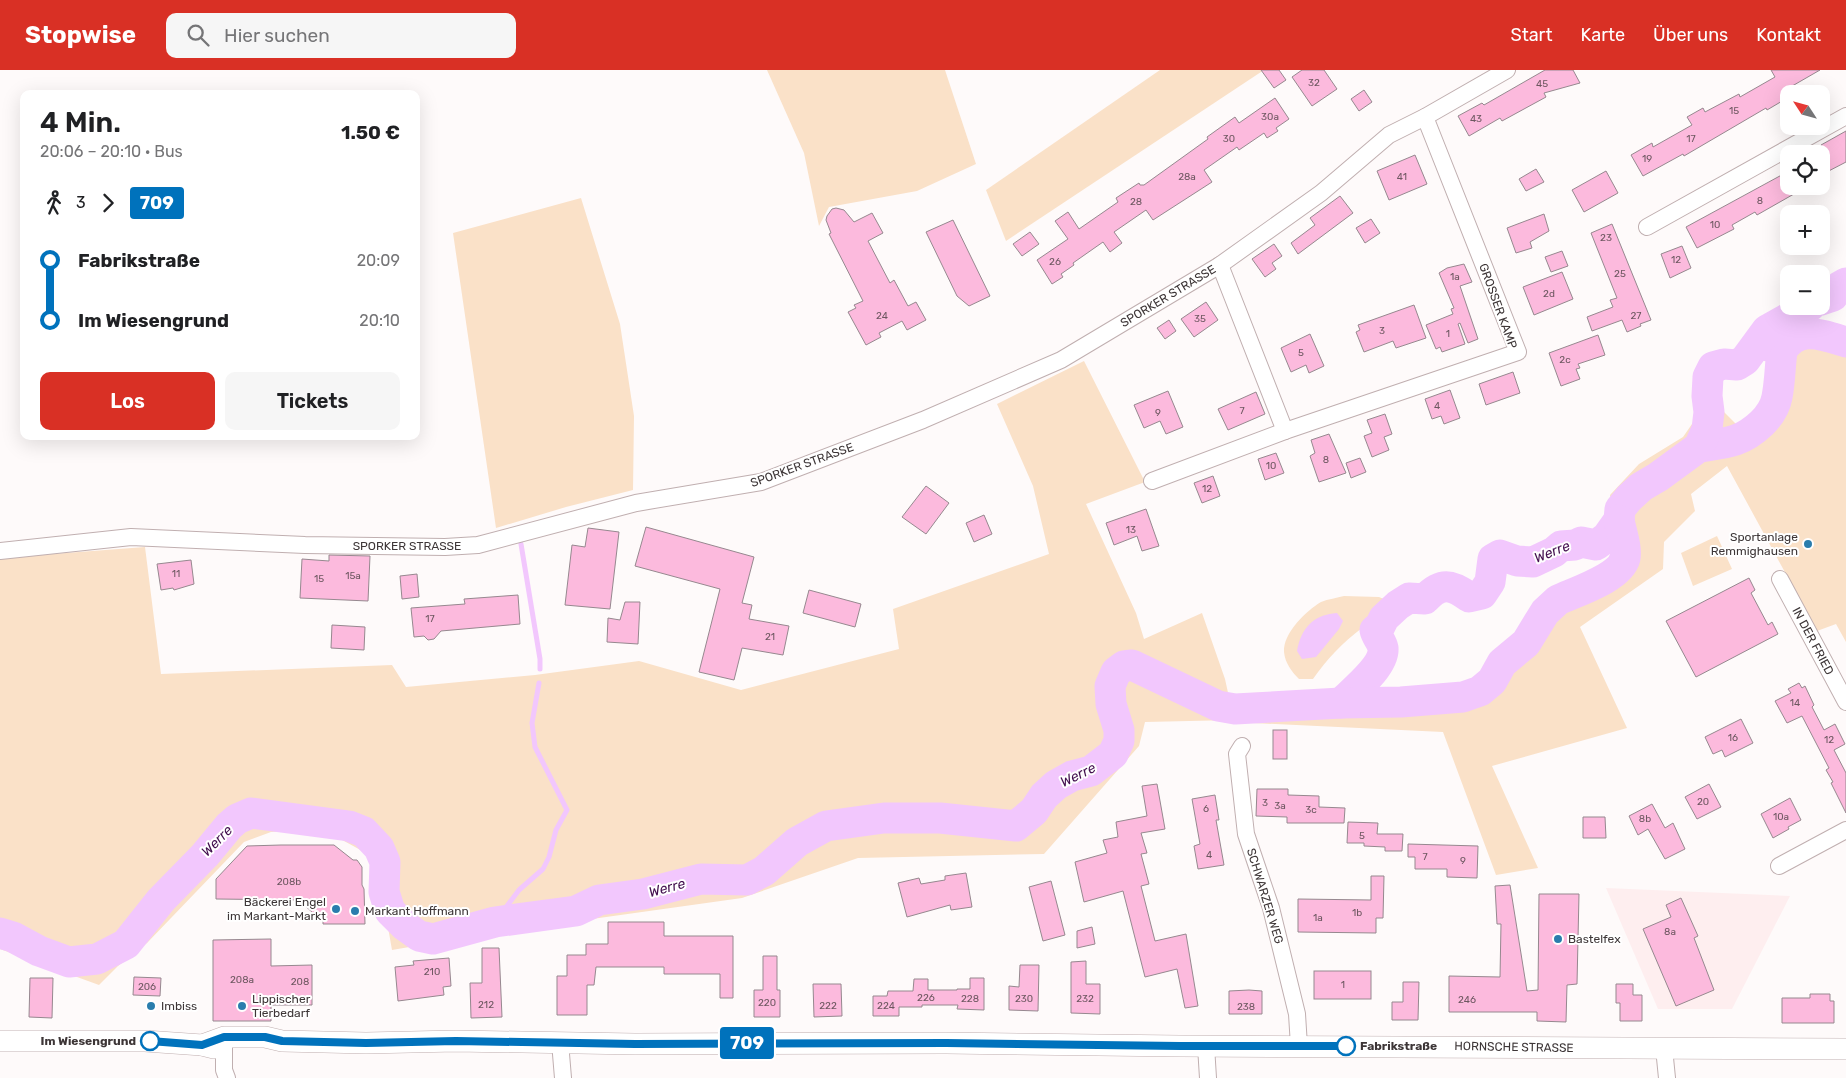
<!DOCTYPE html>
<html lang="de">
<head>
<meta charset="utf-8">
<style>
  body { margin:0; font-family:Rubik,sans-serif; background:#f6f6f6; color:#202124; height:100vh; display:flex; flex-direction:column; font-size:19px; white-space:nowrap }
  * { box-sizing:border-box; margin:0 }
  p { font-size:16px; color:#757577 }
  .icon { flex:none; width:28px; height:28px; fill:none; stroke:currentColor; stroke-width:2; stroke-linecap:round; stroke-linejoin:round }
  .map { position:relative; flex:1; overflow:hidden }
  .details { position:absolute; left:20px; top:20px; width:400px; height:350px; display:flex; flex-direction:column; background:#fff; border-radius:10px; box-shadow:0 5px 20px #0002 }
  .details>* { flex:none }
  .badge { padding:0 10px; border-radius:4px; font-size:18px; line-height:32px }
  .needle { width:32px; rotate:306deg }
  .buttons { position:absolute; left:1780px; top:15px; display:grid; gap:10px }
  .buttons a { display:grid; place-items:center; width:50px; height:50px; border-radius:10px; background:#fff; box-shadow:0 5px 20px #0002; font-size:25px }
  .map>.badge { position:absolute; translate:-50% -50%; box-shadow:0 0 0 2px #fff }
  .legs { display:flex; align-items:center; gap:8px; height:55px; padding:0 20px; font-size:16px }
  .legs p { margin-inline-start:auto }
  .head { display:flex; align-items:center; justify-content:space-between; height:85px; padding:0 20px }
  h1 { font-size:28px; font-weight:600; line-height:38px }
  .cta { display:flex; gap:10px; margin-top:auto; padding:10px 20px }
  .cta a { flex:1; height:58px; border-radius:10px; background:#d93025; color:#fff; font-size:20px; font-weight:600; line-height:58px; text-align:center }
  .cta a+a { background:#f6f6f6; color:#202124 }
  ul { padding:0 20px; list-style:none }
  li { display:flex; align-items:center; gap:18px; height:60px; font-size:19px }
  li i { display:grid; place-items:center; width:8px; height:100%; margin:0 6px; background:currentColor }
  li i::after { content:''; width:12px; height:12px; margin:-6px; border:4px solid; border-radius:50%; background:#fff }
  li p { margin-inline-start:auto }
  li:first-child i { background:linear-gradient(#0000 50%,currentColor 0) }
  li:last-child i { background:linear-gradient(currentColor 50%,#0000 0) }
  header { display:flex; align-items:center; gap:30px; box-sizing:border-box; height:70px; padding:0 25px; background:#d93025; color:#fff }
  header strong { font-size:24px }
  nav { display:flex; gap:28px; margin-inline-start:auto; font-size:18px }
  .search { width:350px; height:45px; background:#f6f6f6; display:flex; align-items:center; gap:12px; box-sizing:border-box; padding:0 18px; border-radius:10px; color:#757577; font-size:19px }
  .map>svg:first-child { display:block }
  .built { fill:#feeeef }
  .green { fill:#fae1c8 }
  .water { fill:#f2c7fd }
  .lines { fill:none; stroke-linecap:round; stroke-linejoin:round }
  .stream { stroke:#f2c7fd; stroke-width:5 }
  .river { stroke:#f2c7fd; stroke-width:31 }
  .building { fill:#fcbadd; stroke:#96888f }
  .minor-casing { stroke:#c0afb0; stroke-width:18 }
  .major-casing { stroke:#c0afb0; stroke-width:22 }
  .minor { stroke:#fff; stroke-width:16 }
  .major { stroke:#fff; stroke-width:21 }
  .line-1-casing { stroke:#fff; stroke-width:11 }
  .line-1 { stroke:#0072bc; stroke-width:8 }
  .poi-dot { fill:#2a7dad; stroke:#fff; stroke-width:2 }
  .stop-1-dot { fill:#fff; stroke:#0072bc; stroke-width:2.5 }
  .labels { text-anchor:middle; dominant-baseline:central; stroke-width:4; stroke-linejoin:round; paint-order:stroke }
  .number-label { font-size:10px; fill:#6d5760 }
  .street-label { font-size:12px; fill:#3d3637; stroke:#fff }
  .poi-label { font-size:12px; fill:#3d3637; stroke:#fff; text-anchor:start }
  .stop-label { font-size:12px; font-weight:bold; fill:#3d3637; stroke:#fff; text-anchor:end }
  .water-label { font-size:14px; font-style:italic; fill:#430f4f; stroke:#fff }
</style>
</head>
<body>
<header>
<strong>Stopwise</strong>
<div class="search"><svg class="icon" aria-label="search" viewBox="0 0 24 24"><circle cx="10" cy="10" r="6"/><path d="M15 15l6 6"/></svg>Hier suchen</div>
<nav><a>Start</a><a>Karte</a><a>Über uns</a><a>Kontakt</a></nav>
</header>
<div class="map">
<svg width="1846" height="1008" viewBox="0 0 1846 1008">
  <rect width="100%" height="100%" fill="#fefafa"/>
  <!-- built -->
  <polygon class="built" points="1606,818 1790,826 1732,939 1658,939"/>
  <!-- green -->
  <g class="green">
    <polygon points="767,0 945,0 976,94 917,121 829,137 819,156 804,83"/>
    <polygon points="1160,0 1264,0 1006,171 986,120"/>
    <polygon points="581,128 620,254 634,346 633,420 566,437 496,458 453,163"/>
    <polygon points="1811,253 1846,262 1846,572 1836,554 1817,561 1727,396 1691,424 1695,441 1664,472 1663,499 1580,557 1627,658 1492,696 1538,798 1496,805 1443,662 1253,653 1252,623 1466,616 1511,586 1561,529 1623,493 1610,425 1639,394 1683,367 1710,328 1737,355 1760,347 1772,273"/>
    <polygon points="1084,291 1145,412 1086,434 1136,543 1144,569 1202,543 1225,609 1234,650 1145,652 1139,676 1044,784 858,788 742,828 499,862 498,841 496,862 392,880 383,829 366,783 322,759 271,762 244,772 147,873 118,896 99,915 0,879 0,488 145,477 161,604 392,595 406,617 535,605 639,591 741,620 899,579 893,539 1049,484 1033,416 997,334"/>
    <polygon points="1717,466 1732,499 1693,516 1681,483"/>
    <path d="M 1344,526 L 1379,527 L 1398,535 L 1384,548 L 1380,556 L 1375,560 L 1362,558 C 1342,573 1327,589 1313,609 L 1299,609 C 1292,602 1285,593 1284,582 C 1283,563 1306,541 1321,532 C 1328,529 1337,528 1344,526 Z"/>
  </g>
  <!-- water -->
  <path class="water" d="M 1337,543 L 1343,551 L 1339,559 L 1316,587 L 1302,589 L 1297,581 C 1301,558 1313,545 1337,543 Z"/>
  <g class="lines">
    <!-- stream -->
    <g class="stream">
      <polyline points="1748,287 1780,290"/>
      <polyline points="521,474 540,589 540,599"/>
      <polyline points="495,852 519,820 543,799 549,787 556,760 567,740 535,677 532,653 539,613"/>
    </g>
    <!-- river -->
    <g class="river">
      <polyline points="1821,230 1833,226 1839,217 1846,213"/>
      <path d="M 1699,377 C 1726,373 1741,373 1762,353 C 1770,345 1775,338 1777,327 C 1780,312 1780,296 1782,281 C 1797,254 1823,265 1846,272"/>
      <path d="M 1341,633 C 1353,621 1385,596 1383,578 C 1382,572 1376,566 1375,560 L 1380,556 L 1384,548 L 1398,535 L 1409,528 L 1425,529 C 1441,512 1451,514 1469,527 L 1482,524 L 1490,512 L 1493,489 L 1500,485 L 1517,491 L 1533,492 L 1554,482 L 1561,476 L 1575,475 L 1581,472 L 1596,475 L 1607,467 L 1619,450 L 1620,439 L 1629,428 L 1641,417 L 1658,407 L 1699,377 L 1707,359 L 1709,342 L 1707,326 L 1708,307 L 1713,297 L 1724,294 L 1737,295 L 1745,290 L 1767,260 L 1810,236"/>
      <path d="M 0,863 L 13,867 L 39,881 L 69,892 L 97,889 L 126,874 L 161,830 L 205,785 L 229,756 L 237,749 L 251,743 L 349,756 L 364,762 L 379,778 L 385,792 L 384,822 L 390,841 L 405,856 L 419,866 L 433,869 L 495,852 L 576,841 L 599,830 L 643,824 L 701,809 L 747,810 L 764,801 L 797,772 L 826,756 L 884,748 L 940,748 L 1016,756 L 1034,741 L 1044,726 L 1056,715 L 1072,706 L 1091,701 L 1113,684 L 1119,671 L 1119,660 L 1111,634 L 1110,616 L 1116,602 L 1124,596 L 1132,595 L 1218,636 L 1235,639 L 1341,633 L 1401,632 L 1463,627 L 1480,621 L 1492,611 L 1502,593 L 1526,573 L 1545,542 L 1558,530 C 1575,522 1620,508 1625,488 C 1627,477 1621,461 1619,450"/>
    </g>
  </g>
  <!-- building -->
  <g class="building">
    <polygon points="1261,0 1279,0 1286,10 1274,18"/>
    <polygon points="1302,0 1324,0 1337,19 1312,36 1292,7"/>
    <polygon points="1545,0 1573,0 1580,13 1544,23 1546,27 1502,51 1500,48 1469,66 1458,46 1482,33 1484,35"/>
    <polygon points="1771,0 1820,0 1787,19 1790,24 1789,24 1789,27 1767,40 1766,38 1684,86 1683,84 1643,106 1631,85 1652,73 1653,77 1692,55 1687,47 1703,38 1705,42 1739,24 1740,27 1775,7"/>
    <polygon points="1364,20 1372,32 1359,41 1351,29"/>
    <polygon points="1275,28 1289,49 1276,58 1278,61 1267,68 1264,63 1239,80 1237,77 1204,100 1212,112 1153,150 1146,140 1114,162 1122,173 1110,182 1103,172 1073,193 1074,195 1061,204 1063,207 1052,214 1037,190 1068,169 1055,151 1068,142 1079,159 1118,132 1116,128 1139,113 1140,115 1144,115 1208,69 1207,67 1235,47 1239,53"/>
    <polygon points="1846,61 1846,92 1821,105 1821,75"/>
    <polygon points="1415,85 1427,114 1389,130 1377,101"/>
    <polygon points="1536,99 1544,112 1526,121 1519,109"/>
    <polygon points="1606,101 1618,123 1584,142 1572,120"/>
    <polygon points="1789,101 1789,116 1808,116 1757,145 1755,142 1732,155 1734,159 1697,178 1686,157"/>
    <polygon points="1340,126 1353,143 1298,184 1291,173 1315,155 1310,148"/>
    <polygon points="836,138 844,140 854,152 872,143 883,163 868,171 890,213 894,210 908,236 916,232 926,250 907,260 902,251 879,263 881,267 866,275 848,242 856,238 854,235 863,231 829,164 831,163 826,150 827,146 832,139"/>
    <polygon points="1544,144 1549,161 1530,172 1532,178 1516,183 1507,158"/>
    <polygon points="1371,149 1380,163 1365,173 1356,158"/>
    <polygon points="953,150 990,226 969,236 957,226 926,162"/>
    <polygon points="1612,154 1651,250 1640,254 1641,256 1627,262 1622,250 1592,261 1587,247 1613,237 1610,230 1617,228 1591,163"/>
    <polygon points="1030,162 1039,174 1022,186 1013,174"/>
    <polygon points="1274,174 1282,186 1272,193 1276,199 1265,207 1252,189"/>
    <polygon points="1682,176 1691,198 1670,208 1661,184"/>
    <polygon points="1562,181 1568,196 1551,202 1545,187"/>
    <polygon points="1464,194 1472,212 1460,216 1478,269 1468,273 1460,253 1458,254 1465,274 1442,282 1440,277 1436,279 1426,255 1453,244 1451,239 1454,238 1439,203 1447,198"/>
    <polygon points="1562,202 1573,229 1534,245 1523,217"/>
    <polygon points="1206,232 1218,250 1194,267 1181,249"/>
    <polygon points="1414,235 1426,268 1396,278 1393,271 1364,282 1356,262 1360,260 1358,255"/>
    <polygon points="1169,250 1176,261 1165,269 1157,258"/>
    <polygon points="1310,264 1324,296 1309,303 1306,295 1291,302 1281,278"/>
    <polygon points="1598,265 1605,285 1578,294 1580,298 1576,299 1580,309 1561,316 1549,283"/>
    <polygon points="1513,302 1520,323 1486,335 1479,314"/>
    <polygon points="1450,320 1460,348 1444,354 1441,346 1432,349 1425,329"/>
    <polygon points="1168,321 1183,357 1166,364 1160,351 1144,358 1134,335"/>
    <polygon points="1256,322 1265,344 1228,360 1218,339"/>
    <polygon points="1385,344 1392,364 1384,367 1389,380 1372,387 1364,366 1372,363 1367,350"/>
    <polygon points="1329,364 1346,403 1319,412 1310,386 1315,383 1311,370"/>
    <polygon points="1276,383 1284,403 1265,410 1258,389"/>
    <polygon points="1360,388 1366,402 1351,408 1346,393"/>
    <polygon points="1213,406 1220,426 1202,433 1194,413"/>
    <polygon points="926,416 949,433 926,464 902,447"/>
    <polygon points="1146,439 1159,476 1142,481 1137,466 1114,475 1106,453"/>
    <polygon points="984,445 992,464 974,472 966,453"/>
    <polygon points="646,457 754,487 742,533 752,535 749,549 789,556 783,585 742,578 734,610 699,602 720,519 635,496"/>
    <polygon points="588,458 619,462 610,539 565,535 572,475 585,477"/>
    <polygon points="329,485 370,486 368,531 300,528 302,489 329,491"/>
    <polygon points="191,490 194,514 174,520 173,518 161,520 157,494"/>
    <polygon points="417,504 419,527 402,529 400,506"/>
    <polygon points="1749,508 1755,520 1751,523 1768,555 1772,552 1778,564 1696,607 1666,551"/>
    <polygon points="809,520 861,534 855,557 803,543"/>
    <polygon points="518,525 520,554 441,561 434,569 428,570 424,566 414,567 411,538 465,534 464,529"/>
    <polygon points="625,532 640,532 638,574 607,572 608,548 620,550"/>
    <polygon points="332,555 365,557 364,580 331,578"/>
    <polygon points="1799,613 1802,618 1805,616 1814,635 1812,637 1824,660 1835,654 1845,674 1834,680 1846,703 1846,743 1831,713 1833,712 1826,700 1829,698 1802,646 1787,653 1775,631 1791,623 1788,619"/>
    <polygon points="1741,649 1753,673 1725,687 1722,680 1713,684 1705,667"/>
    <rect x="1273" y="660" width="14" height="29"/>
    <polygon points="1157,714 1165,759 1141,763 1147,783 1141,784 1149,814 1141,816 1155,871 1186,864 1198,936 1185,938 1177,899 1145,907 1123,821 1084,832 1075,792 1107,783 1103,770 1118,767 1116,752 1147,746 1142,716"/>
    <polygon points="1709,714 1721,737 1697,749 1685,727"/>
    <polygon points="1257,719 1288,719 1288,725 1319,726 1319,737 1345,738 1344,753 1287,753 1287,747 1256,746"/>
    <polygon points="1215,725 1219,750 1216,750 1224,795 1198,799 1194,776 1200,774 1192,729"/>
    <polygon points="1790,728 1801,750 1788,757 1789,759 1773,768 1761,744"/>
    <polygon points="1652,734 1665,758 1673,753 1685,779 1665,789 1648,759 1638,765 1629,746"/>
    <polygon points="1583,747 1605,747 1606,768 1583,768"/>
    <polygon points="1348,752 1378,753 1377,764 1403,764 1402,781 1385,781 1385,777 1364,776 1364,773 1347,773"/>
    <polygon points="1408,774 1478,776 1477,808 1447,807 1447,799 1415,799 1415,787 1408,787"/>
    <polygon points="281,775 334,775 353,790 357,790 362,797 362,815 364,819 365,854 323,854 323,844 314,844 299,830 216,829 216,809 247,776"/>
    <polygon points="966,803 972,837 951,840 950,835 907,847 898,813 919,808 921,814 945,810 945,806"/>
    <polygon points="1371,806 1384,806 1383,848 1376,848 1376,863 1298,862 1298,829 1371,830"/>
    <polygon points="1051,811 1065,865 1043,871 1029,817"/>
    <polygon points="1510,815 1527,921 1538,920 1539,824 1579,824 1577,914 1567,915 1566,952 1537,951 1537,942 1449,942 1449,906 1500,907 1501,854 1497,854 1495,816"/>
    <polygon points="1681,828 1698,866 1694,868 1714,920 1676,936 1643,859 1671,847 1666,835"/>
    <polygon points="608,852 664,852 664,866 733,866 733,928 720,928 720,904 664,904 664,897 596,897 594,915 587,915 587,945 557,945 557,906 567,906 567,885 586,885 586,874 608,874"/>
    <polygon points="1092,857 1095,874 1077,878 1077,861"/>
    <polygon points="271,869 271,896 312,895 312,935 271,935 271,951 213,951 213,870"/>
    <polygon points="482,878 499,878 502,947 471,948 470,913 482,913"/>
    <polygon points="763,886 777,886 777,920 780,920 780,947 754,947 754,920 763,920"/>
    <polygon points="449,888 451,916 443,917 444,925 398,931 395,897 414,895 413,891"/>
    <polygon points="1086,891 1086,914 1100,914 1100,944 1071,943 1071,892"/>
    <polygon points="1020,895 1039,895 1038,941 1009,940 1009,916 1019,917"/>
    <rect x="1314" y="901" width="57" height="28"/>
    <polygon points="134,907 161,908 160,926 133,925"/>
    <polygon points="30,908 53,908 52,948 29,947"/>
    <polygon points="970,908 984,908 984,940 957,939 958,935 922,935 922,937 899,937 899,946 873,946 873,926 887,926 888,921 913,921 914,909 928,909 928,920 957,920 957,919 970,919"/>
    <polygon points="1403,912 1419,912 1418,950 1392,950 1392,932 1403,932"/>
    <polygon points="813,914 841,914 842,946 814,947"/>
    <polygon points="1616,914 1633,914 1633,925 1642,925 1642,951 1620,951 1620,933 1616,933"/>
    <polygon points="1249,920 1262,921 1262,944 1229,944 1229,921"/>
    <polygon points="1810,924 1830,924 1830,931 1834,931 1834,953 1782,953 1782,928 1810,928"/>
  </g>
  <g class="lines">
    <defs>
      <g id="minor">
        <polyline points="1647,157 1846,46"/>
        <polyline points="1220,195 1285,361"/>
        <polyline points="1152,411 1285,361 1518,282 1425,47"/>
        <polyline points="0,481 131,467 305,475 445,477 478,475 636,433 761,412 923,350 1061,290 1220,195 1321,123 1389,65 1425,47 1507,0"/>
        <polyline points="1780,509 1846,632"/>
        <polyline points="1242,676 1237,684 1246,764 1271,838 1297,944 1299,976"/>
        <polyline points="1779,796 1846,760"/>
        <polyline points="224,967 224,1000 227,1008"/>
        <polyline points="560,972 563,1008"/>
        <polyline points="1206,976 1208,1008"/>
        <polyline points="1664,978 1667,1008"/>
      </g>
      <g id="major">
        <polyline points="0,971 145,971 202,975 214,978"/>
        <polyline points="202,975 224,967 265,967 282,971 366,973 456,971 635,974 946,973 1180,976 1846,979"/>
      </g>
    </defs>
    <!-- minor casing -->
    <use href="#minor" class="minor-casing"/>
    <!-- major casing -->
    <use href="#major" class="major-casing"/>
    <!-- minor -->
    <use href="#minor" class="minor"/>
    <!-- major -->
    <use href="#major" class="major"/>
  </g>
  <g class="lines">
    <defs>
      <polyline id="line-1" points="150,971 202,975 224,967 265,967 282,971 366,973 456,971 635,974 946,973 1180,976 1346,976"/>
    </defs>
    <!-- line-1 casing -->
    <use href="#line-1" class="line-1-casing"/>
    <!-- line-1 -->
    <use href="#line-1" class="line-1"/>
  </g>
  <!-- markers -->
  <g class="poi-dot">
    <circle cx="1808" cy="474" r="5"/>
    <circle cx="336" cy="839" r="5"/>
    <circle cx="355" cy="841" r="5"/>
    <circle cx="1558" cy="869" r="5"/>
    <circle cx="151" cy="936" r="5"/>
    <circle cx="242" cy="936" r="5"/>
  </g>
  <g class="stop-1-dot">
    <circle cx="150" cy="971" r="9"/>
    <circle cx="1346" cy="976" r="9"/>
  </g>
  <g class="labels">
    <!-- number labels -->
    <g class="number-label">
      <text x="1314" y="13">32</text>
      <text x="1542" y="14">45</text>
      <text x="1734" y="41">15</text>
      <text x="1270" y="47">30a</text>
      <text x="1476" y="49">43</text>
      <text x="1229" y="69">30</text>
      <text x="1691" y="69">17</text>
      <text x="1647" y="89">19</text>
      <text x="1187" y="107">28a</text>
      <text x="1402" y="107">41</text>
      <text x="1760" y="131">8</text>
      <text x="1136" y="132">28</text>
      <text x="1715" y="155">10</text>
      <text x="1606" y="168">23</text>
      <text x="1676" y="190">12</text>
      <text x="1055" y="192">26</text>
      <text x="1620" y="204">25</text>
      <text x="1455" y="207">1a</text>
      <text x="1549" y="224">2d</text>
      <text x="882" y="246">24</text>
      <text x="1636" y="246">27</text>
      <text x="1200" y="249">35</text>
      <text x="1382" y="261">3</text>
      <text x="1448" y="264">1</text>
      <text x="1301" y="283">5</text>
      <text x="1565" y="290">2c</text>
      <text x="1437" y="336">4</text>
      <text x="1242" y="341">7</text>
      <text x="1158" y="343">9</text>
      <text x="1326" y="390">8</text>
      <text x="1271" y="396">10</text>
      <text x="1207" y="419">12</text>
      <text x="1131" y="460">13</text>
      <text x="176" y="504">11</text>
      <text x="353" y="506">15a</text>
      <text x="319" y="509">15</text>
      <text x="430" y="549">17</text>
      <text x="770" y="567">21</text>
      <text x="1795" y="633">14</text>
      <text x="1733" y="668">16</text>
      <text x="1829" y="670">12</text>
      <text x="1703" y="732">20</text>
      <text x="1265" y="733">3</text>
      <text x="1280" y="736">3a</text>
      <text x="1206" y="739">6</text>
      <text x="1311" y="740">3c</text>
      <text x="1781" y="747">10a</text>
      <text x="1645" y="749">8b</text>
      <text x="1362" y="766">5</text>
      <text x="1209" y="785">4</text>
      <text x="1425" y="787">7</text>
      <text x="1463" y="791">9</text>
      <text x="289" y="812">208b</text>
      <text x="1357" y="843">1b</text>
      <text x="1318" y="848">1a</text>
      <text x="1670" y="862">8a</text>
      <text x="432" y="902">210</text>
      <text x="242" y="910">208a</text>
      <text x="300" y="912">208</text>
      <text x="1343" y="915">1</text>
      <text x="147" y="917">206</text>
      <text x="926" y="928">226</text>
      <text x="970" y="929">228</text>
      <text x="1024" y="929">230</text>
      <text x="1085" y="929">232</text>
      <text x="1467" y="930">246</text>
      <text x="767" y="933">220</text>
      <text x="486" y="935">212</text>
      <text x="828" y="936">222</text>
      <text x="886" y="936">224</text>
      <text x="1246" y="937">238</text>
    </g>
    <!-- street labels -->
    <g class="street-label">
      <text transform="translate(1168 226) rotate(-31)">SPORKER STRASSE</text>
      <text transform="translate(1498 236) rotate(70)">GROSSER KAMP</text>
      <text transform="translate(802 395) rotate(-20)">SPORKER STRASSE</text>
      <text x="407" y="476">SPORKER STRASSE</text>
      <text transform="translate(1813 571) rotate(62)">IN DER FRIED</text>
      <text transform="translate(1265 826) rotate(73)">SCHWARZER WEG</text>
      <text transform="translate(1514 977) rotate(1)">HORNSCHE STRASSE</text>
    </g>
    <!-- poi labels -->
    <g class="poi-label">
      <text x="1798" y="467" text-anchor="end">Sportanlage<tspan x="1798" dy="14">Remmighausen</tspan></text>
      <text x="326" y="832" text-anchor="end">Bäckerei Engel<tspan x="326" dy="14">im Markant-Markt</tspan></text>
      <text x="365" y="841">Markant Hoffmann</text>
      <text x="1568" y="869">Bastelfex</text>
      <text x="252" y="929">Lippischer<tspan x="252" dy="14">Tierbedarf</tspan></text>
      <text x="161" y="936">Imbiss</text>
    </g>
    <!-- stop labels -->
    <g class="stop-label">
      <text x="136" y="971">Im Wiesengrund</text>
      <text x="1360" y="976" text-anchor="start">Fabrikstraße</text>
    </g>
    <!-- water labels -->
    <g class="water-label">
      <text transform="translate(1552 482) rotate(-22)">Werre</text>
      <text transform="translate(1078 705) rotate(-26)">Werre</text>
      <text transform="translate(217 771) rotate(-45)">Werre</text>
      <text transform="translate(667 818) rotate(-15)">Werre</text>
    </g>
  </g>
</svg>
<div class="buttons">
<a><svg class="needle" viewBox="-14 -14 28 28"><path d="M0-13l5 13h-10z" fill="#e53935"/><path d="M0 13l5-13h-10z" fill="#757577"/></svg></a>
<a><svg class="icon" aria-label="locate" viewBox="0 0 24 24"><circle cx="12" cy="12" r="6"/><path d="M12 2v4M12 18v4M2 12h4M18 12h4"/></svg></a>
<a>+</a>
<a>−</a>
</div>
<b class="badge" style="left:747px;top:973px;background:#0072bc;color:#fff">709</b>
<section class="details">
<div class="head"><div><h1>4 Min.</h1><p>20:06 – 20:10 · Bus</p></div><b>1.50 €</b></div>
<div class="legs"><svg class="icon" aria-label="walk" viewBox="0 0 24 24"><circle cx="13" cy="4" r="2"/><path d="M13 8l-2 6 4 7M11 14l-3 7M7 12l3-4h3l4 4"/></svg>3<svg class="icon" aria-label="forward" viewBox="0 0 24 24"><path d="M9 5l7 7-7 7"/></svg><b class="badge" style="background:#0072bc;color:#fff">709</b></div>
<ul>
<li><i style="color:#0072bc"></i><b>Fabrikstraße</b><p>20:09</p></li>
<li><i style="color:#0072bc"></i><b>Im Wiesengrund</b><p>20:10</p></li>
</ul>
<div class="cta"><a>Los</a><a>Tickets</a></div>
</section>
</div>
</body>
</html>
